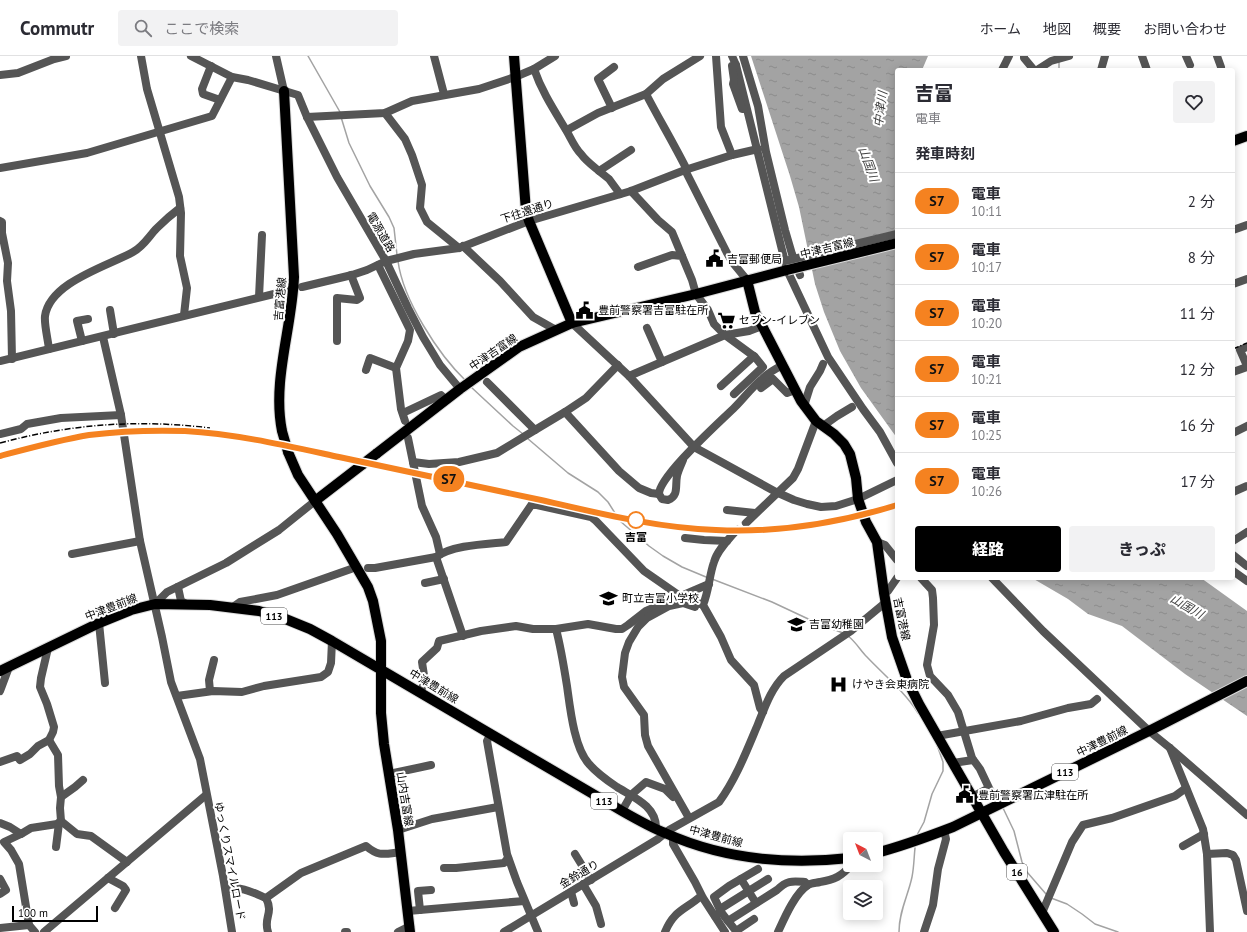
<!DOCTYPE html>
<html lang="ja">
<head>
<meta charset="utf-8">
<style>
  body { margin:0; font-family:"PT Sans","Noto Sans JP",sans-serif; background:#f2f2f3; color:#2b2b33; height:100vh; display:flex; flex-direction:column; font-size:15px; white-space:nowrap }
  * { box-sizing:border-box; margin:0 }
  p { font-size:13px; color:#7c7c81 }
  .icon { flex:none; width:22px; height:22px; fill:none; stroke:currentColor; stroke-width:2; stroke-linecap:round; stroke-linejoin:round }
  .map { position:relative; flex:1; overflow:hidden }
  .sheet { position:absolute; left:895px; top:12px; width:340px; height:512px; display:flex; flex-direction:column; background:#fff; border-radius:4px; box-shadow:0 2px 10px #0003 }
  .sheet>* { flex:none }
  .badge { padding:0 8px; border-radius:13px; font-size:14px; line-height:26px }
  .needle { width:26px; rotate:318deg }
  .fabs { position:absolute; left:843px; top:776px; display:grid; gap:8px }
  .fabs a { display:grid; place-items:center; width:40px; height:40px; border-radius:4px; background:#fff; box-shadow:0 2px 10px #0003; font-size:20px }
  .scale { position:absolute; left:12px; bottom:10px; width:86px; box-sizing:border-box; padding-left:4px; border:2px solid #000; border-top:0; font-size:11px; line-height:14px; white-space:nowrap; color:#000; -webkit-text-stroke:3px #fff; paint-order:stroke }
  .map>.badge { position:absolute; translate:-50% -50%; box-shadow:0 0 0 2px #fff }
  h2 { padding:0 20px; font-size:15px; line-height:36px }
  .round { display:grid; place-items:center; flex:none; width:42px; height:42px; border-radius:4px; background:#f2f2f3 }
  .head { display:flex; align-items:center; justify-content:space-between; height:68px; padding:0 20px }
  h1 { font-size:19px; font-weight:800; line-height:30px }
  .button { display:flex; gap:8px; margin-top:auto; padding:8px 20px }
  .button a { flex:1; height:46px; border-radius:4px; background:#000; color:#fff; font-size:16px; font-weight:800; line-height:46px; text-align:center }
  .button a+a { background:#f2f2f3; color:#2b2b33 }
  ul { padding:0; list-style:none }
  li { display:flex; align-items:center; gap:12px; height:56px; padding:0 20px; border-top:1px solid #e1e1e2 }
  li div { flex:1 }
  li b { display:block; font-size:15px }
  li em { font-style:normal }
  li .badge { min-width:44px; font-weight:700; text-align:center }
  header { display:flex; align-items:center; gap:24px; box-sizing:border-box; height:56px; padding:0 20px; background:#fff; border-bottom:1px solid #e1e1e2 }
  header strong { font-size:19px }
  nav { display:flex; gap:22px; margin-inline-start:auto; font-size:14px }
  .search { width:280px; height:36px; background:#f2f2f3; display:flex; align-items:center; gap:10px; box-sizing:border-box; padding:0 14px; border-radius:4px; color:#7c7c81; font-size:15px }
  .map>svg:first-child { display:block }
  .water { fill:url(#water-ripples) }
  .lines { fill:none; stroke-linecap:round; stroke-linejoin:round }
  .stream { stroke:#a3a3a3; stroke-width:1.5 }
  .minor-tunnel { stroke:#d9d9d9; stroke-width:8; stroke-dasharray:8 4; stroke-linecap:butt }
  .major-casing { stroke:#dbdbdb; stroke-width:12 }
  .minor { stroke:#555; stroke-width:8 }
  .major { stroke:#000; stroke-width:10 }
  .rail { stroke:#000; stroke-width:1.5; stroke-dasharray:6 2 1 2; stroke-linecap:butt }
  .major-bridge-casing { stroke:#dbdbdb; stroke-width:12; stroke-linecap:butt }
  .minor-bridge { stroke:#555; stroke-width:8 }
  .major-bridge { stroke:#000; stroke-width:10 }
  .line-casing { stroke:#fff; stroke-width:9 }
  .line { stroke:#f58220; stroke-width:6 }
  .stop-dot { fill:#fff; stroke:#f58220; stroke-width:2 }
  .labels { text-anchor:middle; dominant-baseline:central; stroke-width:4; stroke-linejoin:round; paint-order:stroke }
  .shield { fill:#fff; stroke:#4c4c4c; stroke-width:1 }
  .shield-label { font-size:10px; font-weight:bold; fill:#000 }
  .street-label { font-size:11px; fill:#000; stroke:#fff }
  .poi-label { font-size:11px; fill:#000; stroke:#fff; text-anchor:start }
  .stop-label { font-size:11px; font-weight:bold; fill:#000; stroke:#fff }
  .water-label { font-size:12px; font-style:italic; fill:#444; stroke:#fff }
</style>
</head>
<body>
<header>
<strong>Commutr</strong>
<div class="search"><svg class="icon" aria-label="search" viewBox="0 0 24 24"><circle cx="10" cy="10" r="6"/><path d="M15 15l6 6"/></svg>ここで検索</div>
<nav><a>ホーム</a><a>地図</a><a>概要</a><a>お問い合わせ</a></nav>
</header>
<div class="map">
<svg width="1247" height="876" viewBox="0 0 1247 876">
  <defs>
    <pattern id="water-ripples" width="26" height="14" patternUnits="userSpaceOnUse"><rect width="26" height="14" fill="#a3a3a3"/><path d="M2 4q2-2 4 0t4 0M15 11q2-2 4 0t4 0" fill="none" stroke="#8b8b8b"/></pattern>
  </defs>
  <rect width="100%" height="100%" fill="#fff"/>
  <!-- water -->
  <g class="water">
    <polygon points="751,0 928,0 922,14 897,14 897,382 861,332 840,295 824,256 815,228 799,151 790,120"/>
    <polygon points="1032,522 1201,522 1247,555 1247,660 1185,618 1122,570 1088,558 1068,543"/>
  </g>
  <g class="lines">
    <!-- stream -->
    <g class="stream">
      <polyline points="308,0 340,56"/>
      <polyline points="1059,6 1059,14"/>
      <polyline points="341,61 349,87 370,130 389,161 394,172 397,199"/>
      <path d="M 398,205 C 403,244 438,298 466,325"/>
      <polyline points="471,331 513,370 523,378"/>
      <polyline points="527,382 568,417 598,436 608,446 620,465 649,490 663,500 682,511 706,521"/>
      <polyline points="712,523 772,546 819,568 843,577"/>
      <path d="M 848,580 C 856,586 860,594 867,601 C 884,619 905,636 918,657"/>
      <polyline points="993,732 999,745"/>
      <polyline points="1003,752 1014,775 1022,806 1027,816 1046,838"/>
      <polyline points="917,779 924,766 932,738 943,715 943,706 937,689"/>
      <polyline points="1051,842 1067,848 1082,858 1095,868 1118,876"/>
      <path d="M 899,876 C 899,855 908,840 912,821 C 914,811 914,801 915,792"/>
    </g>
    <!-- minor-tunnel -->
    <polyline class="minor-tunnel" points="734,477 746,467"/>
    <defs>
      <g id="major">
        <polyline points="514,0 526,155 529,165 572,267"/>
        <polyline points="1233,85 1247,80"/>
        <polyline points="747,224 755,256 801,345 816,365 834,378 844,388 850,398 856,422 858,443 866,466 877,486 884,537 892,581 907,624 919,648 1004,796 1054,876"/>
        <path d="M 282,375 C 272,325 292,272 294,221 L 284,35"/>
        <polyline points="288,396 298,419 337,478 368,531 373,545 381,585 381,657 384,688 398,774 410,876"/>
        <polyline points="376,398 460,333 519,291 572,267 696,238 787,214"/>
        <polyline points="315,445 363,408"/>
        <path d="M 0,615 L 99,567 L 131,554 L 155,548 L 210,549 L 259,555 L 283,562 L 310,573 L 332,585 L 622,755 C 636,763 650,771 665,777 C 723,803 787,809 850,802"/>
        <path d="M 876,797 C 903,790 927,781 953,771 L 1149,675 L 1247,625"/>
      </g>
    </defs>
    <!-- major casing -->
    <use href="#major" class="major-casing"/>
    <!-- minor -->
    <g class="minor">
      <polyline points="141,0 147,33 179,141 181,157 180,200 187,232 184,259"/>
      <polyline points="191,0 232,21 248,24 298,39 307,61 337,121 386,205 408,252 423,281 440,309 460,333"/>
      <polyline points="276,0 284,35"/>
      <polyline points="434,0 444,38"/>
      <polyline points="716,0 721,71 732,99"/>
      <polyline points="732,0 736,9 787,214 828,301 863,353 880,376 897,407"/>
      <polyline points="743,0 758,50 766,96 785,174 792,198 800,219"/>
      <polyline points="1024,0 1024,2 1034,14"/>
      <polyline points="1142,0 1147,14"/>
      <polyline points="1186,0 1190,9"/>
      <polyline points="1217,0 1221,11"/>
      <polyline points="736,9 732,10 734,24 733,28 742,53 744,53"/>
      <polyline points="211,10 202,33 203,38 220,44"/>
      <path d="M 534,13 C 542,36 554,54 566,74 C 571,82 574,91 581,98 C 586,105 593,110 599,115"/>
      <polyline points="1002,14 1009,0"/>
      <polyline points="1037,14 1051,5 1069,0"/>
      <polyline points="1101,14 1105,0"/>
      <polyline points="0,19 18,17 54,3 66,0"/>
      <path d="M 646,38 C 659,63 674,88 687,114"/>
      <polyline points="612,52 598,23 614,11"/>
      <polyline points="385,57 405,83 412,99 422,129 420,152 427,166 459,192"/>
      <polyline points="307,61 385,57 412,45 479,33 515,21 534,13 555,0"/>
      <polyline points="567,74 598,57 646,38 663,23 700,0"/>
      <polyline points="0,112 87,97 212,60 232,21"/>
      <polyline points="685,114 727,197 733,207 747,224"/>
      <polyline points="631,135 658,164 672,176 682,200"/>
      <polyline points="620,138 609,123 599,115 631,94"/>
      <polyline points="0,165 2,166 2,177 8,207 7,225 11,255 12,303"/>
      <polyline points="1233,174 1247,169"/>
      <polyline points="463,190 500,225 533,261 556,274"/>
      <polyline points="378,209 410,274 408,285 396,312 401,353 405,365"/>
      <polyline points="638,211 672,199 682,200 692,224 696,238 708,254 714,268 725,279 755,301 763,311 734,338"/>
      <polyline points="1233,228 1247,223"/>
      <polyline points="302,231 352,219 367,214 386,205 414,198 459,192 529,165 631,135 685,114 732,99 758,93"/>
      <polyline points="259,241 262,179"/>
      <polyline points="110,254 114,278"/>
      <polyline points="572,267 629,320 694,391 776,436 794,444 807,448 821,451 836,450 858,443 897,424"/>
      <polyline points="647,272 662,306"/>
      <polyline points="103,281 121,359 140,485 162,581 171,626 200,703 223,820 232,876"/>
      <polyline points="82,285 77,265 88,263"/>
      <polyline points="337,285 337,242 357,244 360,242 351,219"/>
      <polyline points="1247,291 1240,294 1247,310"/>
      <path d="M 49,293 C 48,284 44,268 45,260 C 50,226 108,210 133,196 C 144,190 149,180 157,172 C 164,165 172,158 180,152"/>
      <polyline points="0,305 290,234"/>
      <polyline points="618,309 586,342 565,356 619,415 639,432 651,437 659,438"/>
      <polyline points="366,314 370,302 396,312"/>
      <polyline points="1233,316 1247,311"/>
      <polyline points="629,320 725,279 749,275 762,270"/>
      <polyline points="487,326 535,374 565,356"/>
      <polyline points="721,330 754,300"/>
      <polyline points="761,332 773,323 787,337 795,334"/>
      <polyline points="804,350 810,331 820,315 823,308"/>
      <polyline points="403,357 441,339 446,344"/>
      <polyline points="823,370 837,360 852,351"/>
      <polyline points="1233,377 1247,370"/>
      <polyline points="0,378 21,373 27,368 61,362 121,359"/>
      <polyline points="408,382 422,450 436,481 440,498"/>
      <path d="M 683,404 C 681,409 678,415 677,420 C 675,430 679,440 668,444 L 662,443 L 659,438 C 659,420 720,366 735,351 C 744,342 752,331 762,323 C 768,317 775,313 783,309"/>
      <polyline points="413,406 429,408 459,406 497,397 535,374"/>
      <polyline points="1233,436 1247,430"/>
      <polyline points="727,454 755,457"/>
      <polyline points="746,467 793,422 798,413 816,365"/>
      <path d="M 734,477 C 727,485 717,495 714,506 C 709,520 709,535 703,549 L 721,581 L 731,604 L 754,629 L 760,652 L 763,656"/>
      <polyline points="685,482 704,484 727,485"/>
      <polyline points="1233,485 1247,476"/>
      <polyline points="877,486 885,489 897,504"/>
      <polyline points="72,498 140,485"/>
      <polyline points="1233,499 1247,510"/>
      <polyline points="436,501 463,580"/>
      <path d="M 368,512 L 375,512 L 436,501 C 452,489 487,488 506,486 L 532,448 L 591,461 L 596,465 L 644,515 L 680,540 L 703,549"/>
      <polyline points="1233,515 1247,525"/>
      <polyline points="921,522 932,534 933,542 934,569 927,609 930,620 948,639 958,656 972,702 980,713 989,732 972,741"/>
      <polyline points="992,522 1043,575 1149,675 1170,692 1247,759"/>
      <polyline points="425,527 444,523"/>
      <polyline points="178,531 181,545 186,548"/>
      <polyline points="884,537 888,535 897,522"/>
      <polyline points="155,548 167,536 226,507 279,474 315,445"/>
      <polyline points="233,551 240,546 277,539 351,513"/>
      <polyline points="99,567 105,627"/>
      <path d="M 556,573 C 561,592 564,611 567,630 C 570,651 574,692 589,708 C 596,716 608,725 617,731 C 633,741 657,750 656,773"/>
      <polyline points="0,635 9,611"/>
      <polyline points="210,635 209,624 214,604"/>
      <polyline points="420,636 425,626 422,606 437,592 439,585 481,575 516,570 533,573 556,573 588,568 616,573 622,573 628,569 646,555 709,528"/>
      <polyline points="177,640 213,635 242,636 264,630 321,621 328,616 331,607 332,585"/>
      <polyline points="490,679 487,685 507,798 517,826 538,876"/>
      <polyline points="937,680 1021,665 1068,652 1091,648 1097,643"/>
      <polyline points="49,684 58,699 59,730 61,741"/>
      <polyline points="1170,692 1203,773 1207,798 1210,876"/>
      <polyline points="0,706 17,700 20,704 30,698 38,690 49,684 53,676 54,671 47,648 40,631 41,622 48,592"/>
      <polyline points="953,707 973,704"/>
      <polyline points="389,718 431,709"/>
      <polyline points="622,755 631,739 646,726 665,733 673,741 674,740"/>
      <polyline points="689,762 648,690 645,679 644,659 624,631 622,621 625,597 629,586 638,571 647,562 669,550 683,547 695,551"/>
      <polyline points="61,765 77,778 91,780 127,806"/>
      <polyline points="0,767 10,771 21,778 31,772 57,768 61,765 60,752 61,741 75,731 83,724"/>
      <polyline points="398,774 432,763 498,751"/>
      <polyline points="21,778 4,786 11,794 19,808 29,869"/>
      <polyline points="673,781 673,788 695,826 703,842 725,876"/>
      <polyline points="1183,790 1204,778"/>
      <polyline points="56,791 59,767"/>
      <polyline points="575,798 591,824"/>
      <polyline points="1207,798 1227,797 1233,799 1236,804 1247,855"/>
      <polyline points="444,812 456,812 504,807 508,802"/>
      <polyline points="108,822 123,830 126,834 115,852"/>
      <polyline points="0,823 6,834 0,838"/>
      <polyline points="741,823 756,847"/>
      <polyline points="583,828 596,850 601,868"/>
      <path d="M 226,833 C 241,830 252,836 266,842 L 301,817 L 366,790 C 379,801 384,798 401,796"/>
      <polyline points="571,836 574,847"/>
      <path d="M 266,842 C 274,858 263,861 268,876"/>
      <polyline points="720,853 768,823"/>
      <polyline points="420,854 418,835 431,834"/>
      <polyline points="408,855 524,845"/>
      <polyline points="721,856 714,841 729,830 758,813"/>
      <polyline points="1042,857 1072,786 1083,769 1112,762 1175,740 1186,732"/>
      <path d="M 715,860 L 721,856 L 728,865 L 777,834 C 787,824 792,825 805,826 L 808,829"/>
      <polyline points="728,865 736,875 754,863"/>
      <polyline points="0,872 29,869 35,876"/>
      <polyline points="44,876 206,739"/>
      <polyline points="345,876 347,876"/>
      <polyline points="398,876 410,870"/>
      <path d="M 504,876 L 658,783 L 669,774 L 719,746 C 736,723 747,694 758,668 C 765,651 771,633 784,620 L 851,575 L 886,546"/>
      <path d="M 665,876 C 674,854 685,854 701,840"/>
      <path d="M 778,876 C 784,863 795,837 808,829 C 811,827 816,827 820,826 C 834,824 842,820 851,809"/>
      <polyline points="924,876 933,849 938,813 946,783 944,774"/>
    </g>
    <!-- major -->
    <use href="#major" class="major"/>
    <!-- rail -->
    <g class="rail">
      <polyline points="1233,293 1247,287"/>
      <path d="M 0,387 C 71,368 137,363 210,372"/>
      <polyline points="0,400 35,390 91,379 156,375 216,378 278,388 374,407 636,464 692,473 717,475 777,473 805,470 852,461 897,449"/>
    </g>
    <defs>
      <g id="major-bridge">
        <polyline points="787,214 897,187"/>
        <polyline points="282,375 288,396"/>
        <polyline points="363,408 376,398"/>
      </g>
    </defs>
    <!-- major-bridge casing -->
    <use href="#major-bridge" class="major-bridge-casing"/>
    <!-- minor-bridge -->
    <polyline class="minor-bridge" points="785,205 897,178"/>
    <!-- major-bridge -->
    <use href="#major-bridge" class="major-bridge"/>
  </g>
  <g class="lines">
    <defs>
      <path id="line" d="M 0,400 C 30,392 59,384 89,379 C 121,375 154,374 185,375 C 237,378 288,390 339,401 C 406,415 473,429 541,444 C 598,457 657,472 716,474 C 777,477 839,467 897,449"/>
    </defs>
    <!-- line casing -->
    <use href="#line" class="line-casing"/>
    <!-- line -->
    <use href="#line" class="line"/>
  </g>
  <!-- icons -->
  <defs>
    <symbol id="civic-bare" viewBox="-9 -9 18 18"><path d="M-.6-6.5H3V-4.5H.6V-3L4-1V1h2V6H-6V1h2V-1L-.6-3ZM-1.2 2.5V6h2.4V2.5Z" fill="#000" stroke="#fff" stroke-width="2.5" paint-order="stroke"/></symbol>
    <symbol id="supermarket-bare" viewBox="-9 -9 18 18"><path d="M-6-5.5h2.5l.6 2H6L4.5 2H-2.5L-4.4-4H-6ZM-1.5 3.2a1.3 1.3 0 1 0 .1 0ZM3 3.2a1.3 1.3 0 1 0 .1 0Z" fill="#000" stroke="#fff" stroke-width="2.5" paint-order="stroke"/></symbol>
    <symbol id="school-bare" viewBox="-9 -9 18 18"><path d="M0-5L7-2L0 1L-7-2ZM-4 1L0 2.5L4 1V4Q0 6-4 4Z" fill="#000" stroke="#fff" stroke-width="2.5" paint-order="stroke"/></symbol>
    <symbol id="hospital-bare" viewBox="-9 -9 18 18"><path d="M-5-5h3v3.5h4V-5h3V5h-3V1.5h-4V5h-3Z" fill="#000" stroke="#fff" stroke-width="2.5" paint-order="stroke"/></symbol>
  </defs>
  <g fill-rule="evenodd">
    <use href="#civic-bare" x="702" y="190" width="25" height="25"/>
    <use href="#civic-bare" x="572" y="242" width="25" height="25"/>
    <use href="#supermarket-bare" x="714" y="252" width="25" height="25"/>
    <use href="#school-bare" x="596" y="530" width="25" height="25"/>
    <use href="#school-bare" x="784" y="556" width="25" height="25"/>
    <use href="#hospital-bare" x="826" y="616" width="25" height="25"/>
    <use href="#civic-bare" x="952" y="726" width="25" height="25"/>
  </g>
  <!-- markers -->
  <circle class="stop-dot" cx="636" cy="464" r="8"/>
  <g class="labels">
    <!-- shield labels -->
    <g class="shield">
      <rect x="261" y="552" width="26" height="16" rx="3"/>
      <rect x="1052" y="708" width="26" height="16" rx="3"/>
      <rect x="591" y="737" width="26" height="16" rx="3"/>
      <rect x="1007" y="808" width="20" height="16" rx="3"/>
    </g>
    <g class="shield-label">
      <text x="274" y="560">113</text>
      <text x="1065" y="716">113</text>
      <text x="604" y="745">113</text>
      <text x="1017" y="816">16</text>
    </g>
    <!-- street labels -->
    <g class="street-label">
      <text transform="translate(527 155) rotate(-18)">下往還通り</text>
      <text transform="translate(381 176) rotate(60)">電源道路</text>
      <text transform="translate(827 192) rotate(-14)">中津吉富線</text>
      <text transform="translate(280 243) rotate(-85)">吉富港線</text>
      <text transform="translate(493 296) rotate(-34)">中津吉富線</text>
      <text transform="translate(111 551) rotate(-21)">中津豊前線</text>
      <text transform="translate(902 563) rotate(78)">吉富港線</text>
      <text transform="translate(434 630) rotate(31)">中津豊前線</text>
      <text transform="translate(1102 685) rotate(-26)">中津豊前線</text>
      <text transform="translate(405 743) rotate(81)">山内吉富線</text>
      <text transform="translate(716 780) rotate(15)">中津豊前線</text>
      <text transform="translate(230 805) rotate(79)">ゆっくりスマイルロード</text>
      <text transform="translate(579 818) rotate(-31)">金鈴通り</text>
    </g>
    <!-- poi labels -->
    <g class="poi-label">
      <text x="727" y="203">吉富郵便局</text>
      <text x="598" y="254">豊前警察署吉富駐在所</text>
      <text x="739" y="264">セブン-イレブン</text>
      <text x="622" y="542">町立吉富小学校</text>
      <text x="809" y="568">吉富幼稚園</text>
      <text x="852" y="628">けやき会東病院</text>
      <text x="978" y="739">豊前警察署広津駐在所</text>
    </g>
    <!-- stop labels -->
    <g class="stop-label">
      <text x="636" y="481">吉富</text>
    </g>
    <!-- water labels -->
    <g class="water-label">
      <text transform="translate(880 53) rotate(-82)">中津川</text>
      <text transform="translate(869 108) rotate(70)">山国川</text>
      <text transform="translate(1187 550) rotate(30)">山国川</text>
    </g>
  </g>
</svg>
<div class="fabs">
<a><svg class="needle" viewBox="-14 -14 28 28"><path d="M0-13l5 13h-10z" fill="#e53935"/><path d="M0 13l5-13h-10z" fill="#7c7c81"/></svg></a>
<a><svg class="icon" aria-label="layers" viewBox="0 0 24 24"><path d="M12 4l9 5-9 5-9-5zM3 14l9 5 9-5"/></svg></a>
</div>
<div class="scale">100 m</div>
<b class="badge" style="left:449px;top:423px;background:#f58220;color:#111">S7</b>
<section class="sheet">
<div class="head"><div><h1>吉富</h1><p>電車</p></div><a class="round"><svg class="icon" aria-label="heart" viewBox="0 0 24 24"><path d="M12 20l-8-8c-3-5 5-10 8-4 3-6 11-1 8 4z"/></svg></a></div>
<h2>発車時刻</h2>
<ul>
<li><span class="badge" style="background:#f58220;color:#111">S7</span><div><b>電車</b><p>10:11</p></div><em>2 分</em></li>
<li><span class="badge" style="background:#f58220;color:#111">S7</span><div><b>電車</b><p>10:17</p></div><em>8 分</em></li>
<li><span class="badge" style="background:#f58220;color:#111">S7</span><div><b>電車</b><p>10:20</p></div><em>11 分</em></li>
<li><span class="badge" style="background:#f58220;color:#111">S7</span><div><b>電車</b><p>10:21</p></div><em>12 分</em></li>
<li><span class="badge" style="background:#f58220;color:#111">S7</span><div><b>電車</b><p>10:25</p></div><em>16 分</em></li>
<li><span class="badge" style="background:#f58220;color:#111">S7</span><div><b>電車</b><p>10:26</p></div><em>17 分</em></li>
</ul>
<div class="button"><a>経路</a><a>きっぷ</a></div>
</section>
</div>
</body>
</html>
